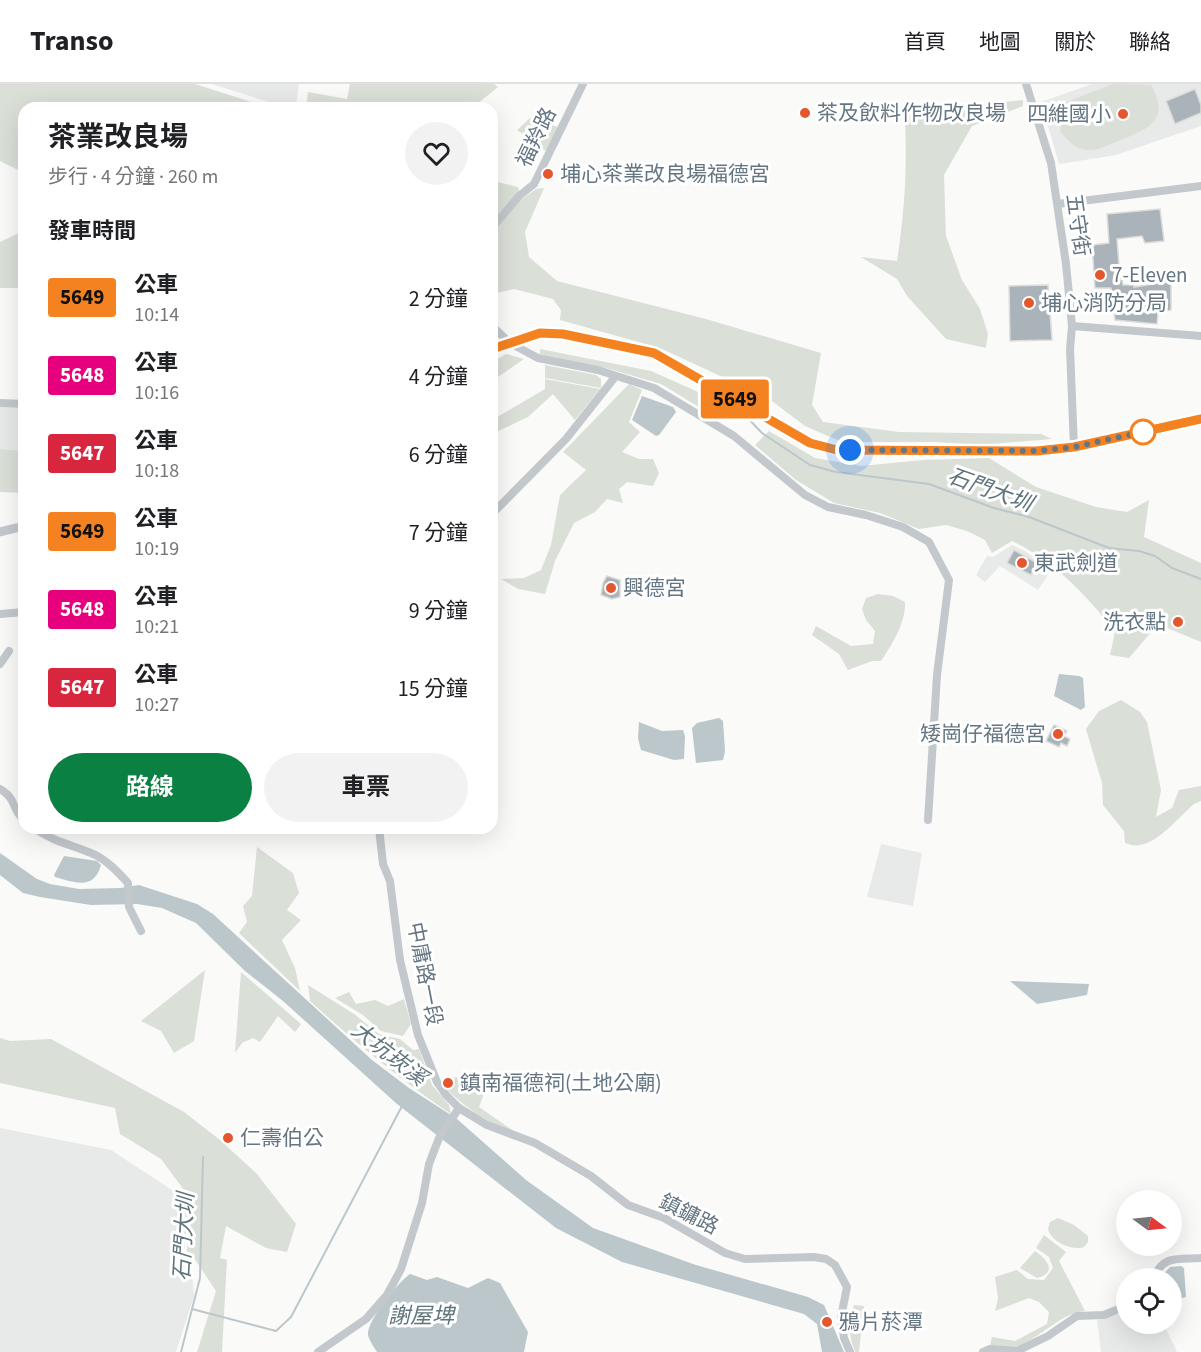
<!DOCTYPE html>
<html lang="zh-TW">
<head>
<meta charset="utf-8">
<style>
  body { margin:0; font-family:"Source Sans 3","Noto Sans TC",sans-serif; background:#f2f2f2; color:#202124; height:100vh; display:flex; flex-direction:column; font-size:22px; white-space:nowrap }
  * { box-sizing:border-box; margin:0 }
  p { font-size:20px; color:#757577 }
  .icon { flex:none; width:33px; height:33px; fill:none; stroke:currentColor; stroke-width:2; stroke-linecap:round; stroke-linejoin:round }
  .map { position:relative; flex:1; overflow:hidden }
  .drawer { position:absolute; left:18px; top:18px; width:480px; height:732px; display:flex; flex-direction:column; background:#fff; border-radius:18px; box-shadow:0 6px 24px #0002 }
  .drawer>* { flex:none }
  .badge { padding:0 12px; border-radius:4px; font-size:21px; line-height:39px }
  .needle { width:39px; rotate:105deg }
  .fabs { position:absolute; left:1116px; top:1106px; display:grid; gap:12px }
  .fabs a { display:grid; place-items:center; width:66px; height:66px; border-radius:50%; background:#fff; box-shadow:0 6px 24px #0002; font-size:30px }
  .you { position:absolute; width:30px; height:30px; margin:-15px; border:4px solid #fff; border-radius:50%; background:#1a73e8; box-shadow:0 0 0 9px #1a73e833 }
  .map>.badge { position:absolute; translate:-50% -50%; box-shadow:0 0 0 3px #fff }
  h2 { padding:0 30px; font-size:22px; line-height:54px }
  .round { display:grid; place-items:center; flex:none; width:63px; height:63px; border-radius:32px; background:#f2f2f2 }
  .head { display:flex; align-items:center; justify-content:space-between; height:102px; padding:0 30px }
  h1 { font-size:28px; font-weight:700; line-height:45px }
  .cta { display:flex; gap:12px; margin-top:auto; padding:12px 30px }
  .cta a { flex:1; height:69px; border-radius:36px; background:#0b8043; color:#fff; font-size:24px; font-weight:700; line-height:69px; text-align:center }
  .cta a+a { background:#f2f2f2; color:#202124 }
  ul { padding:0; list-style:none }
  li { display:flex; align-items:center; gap:18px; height:78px; padding:0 30px }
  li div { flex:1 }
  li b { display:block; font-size:22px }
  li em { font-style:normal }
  li .badge { min-width:66px; font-weight:700; text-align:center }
  header { display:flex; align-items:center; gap:36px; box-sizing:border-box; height:84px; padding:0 30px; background:#fff; border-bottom:2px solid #e0e0e0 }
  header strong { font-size:28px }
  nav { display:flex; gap:33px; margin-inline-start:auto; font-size:21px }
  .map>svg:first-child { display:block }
  .built { fill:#e8e9e9 }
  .green { fill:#dadfd7 }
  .water { fill:#bbc7cb }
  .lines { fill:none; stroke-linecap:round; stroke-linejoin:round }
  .stream { stroke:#bbc7cb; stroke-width:2 }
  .building { fill:#aab3b9; stroke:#dcdcda; stroke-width:1.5 }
  .minor { stroke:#c3c8cc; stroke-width:8 }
  .tertiary { stroke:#c3c8cc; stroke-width:9 }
  .line-casing { stroke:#fff; stroke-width:14 }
  .line { stroke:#f58220; stroke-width:9 }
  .walk { stroke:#657683; stroke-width:6; stroke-dasharray:0 10.8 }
  .poi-dot { fill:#e4572e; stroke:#fff; stroke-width:2 }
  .stop-dot { fill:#fff; stroke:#f58220; stroke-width:3 }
  .labels { text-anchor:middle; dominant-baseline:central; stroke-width:6; stroke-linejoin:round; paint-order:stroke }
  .poi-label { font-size:21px; fill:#657683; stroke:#fff; text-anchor:start }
  .street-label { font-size:21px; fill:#657683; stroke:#fff }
  .water-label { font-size:22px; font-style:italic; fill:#60757c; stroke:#fff }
</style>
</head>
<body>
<header>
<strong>Transo</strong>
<nav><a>首頁</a><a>地圖</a><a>關於</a><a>聯絡</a></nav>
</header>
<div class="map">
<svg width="1201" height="1268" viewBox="0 0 1201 1268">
  <rect width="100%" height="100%" fill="#fafaf8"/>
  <!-- built -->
  <g class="built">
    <polygon points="212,0 299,0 296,24 287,24"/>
    <polygon points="1092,0 1201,0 1201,42 1116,71 1059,80 1041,18"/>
    <polygon points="0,323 24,324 24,367 0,365"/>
    <polygon points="1012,461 1025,467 1051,486 1038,506 1000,482 985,498 976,491 987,472 993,473"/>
    <polygon points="881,760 922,769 913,822 867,813"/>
    <polygon points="0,1044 111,1066 190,1118 183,1174 191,1175 194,1212 176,1268 0,1268"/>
    <polygon points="1126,1228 1126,1239 1163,1239 1177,1268 1101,1268 1097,1236"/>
  </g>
  <!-- green -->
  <g class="green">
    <polygon points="0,0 195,0 270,24 24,24 24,89 0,77"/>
    <polygon points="350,0 494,0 498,3 472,24 306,24 308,8 347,15"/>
    <path d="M 1113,0 L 1151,1 C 1172,37 1146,46 1118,57 C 1108,61 1096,68 1086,66 C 1074,64 1067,56 1060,47 L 1064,30 L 1048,34 L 1046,26 Z"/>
    <path d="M 1023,16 L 1023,22 L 972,42 L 944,91 L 946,152 L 962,196 L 980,225 L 988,250 L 986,264 L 946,255 L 907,212 L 897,195 L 861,173 L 897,177 C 905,126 908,75 904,23 L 955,24 Z"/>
    <polygon points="530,34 558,43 546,67 517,46"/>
    <polygon points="497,98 518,103 522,115 536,105 544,104 525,148 529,173 557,197 706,235 821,269 812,321 823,338 899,348 1041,350 1052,355 979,361 936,358 842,358 805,342 768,314 660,264 560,236 561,226 553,215 514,205 492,210 492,104"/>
    <polygon points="19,149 24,152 24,204 0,204 0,158"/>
    <polygon points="540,265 651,287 696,307 725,324 717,334 661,300 606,284 540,270"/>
    <polygon points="506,270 524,275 492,297 492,278"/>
    <polygon points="545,281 596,291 601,295 601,304 545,294"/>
    <polygon points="545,295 600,305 575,336 553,310 528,333 492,350 492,336 545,305"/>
    <polygon points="629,300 642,306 629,338 640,348 622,368 639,375 653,375 659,389 653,402 627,398 619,405 623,419 607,415 595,428 574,439 555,477 545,510 518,505 501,495 524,494 541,486 551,461 560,411 586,386 563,368"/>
    <path d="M 769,347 L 815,374 L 861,382 L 923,376 L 989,374 L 1036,403 L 1096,423 L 1127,428 L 1149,416 L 1144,453 L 1201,479 L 1201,558 L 1158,540 L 1129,574 L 1110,571 L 1115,548 C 1088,512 1053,476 1012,457 L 992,469 L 985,456 L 967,447 L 946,441 L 919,445 L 880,429 L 834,419 L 796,396 L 755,361 Z"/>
    <polygon points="0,365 24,367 24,409 0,408"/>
    <path d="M 878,510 L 893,512 L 905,518 C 906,538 892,561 881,577 L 872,577 L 848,586 L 839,570 L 812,551 L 816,542 L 851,562 L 873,560 L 875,547 L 866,536 L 862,525 L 866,514 Z"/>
    <path d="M 1121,616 L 1140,628 L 1147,638 L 1161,706 L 1156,733 L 1172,724 L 1179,706 L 1201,702 L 1201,717 L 1194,720 C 1176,735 1150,771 1125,759 L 1124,747 L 1103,721 L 1102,699 L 1086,645 L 1099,627 Z"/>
    <polygon points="257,763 293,789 299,809 287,826 301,836 282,856 295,884 300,907 239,849 247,838 243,822 252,812"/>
    <polygon points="205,886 194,957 174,969 161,947 141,937"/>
    <polygon points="241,888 301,940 295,948 278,932 260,958 253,954 242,959 235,969"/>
    <path d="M 308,901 L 354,930 L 379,950 L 400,955 L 413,966 L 419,965 L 432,1001 L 449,1021 L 451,1030 C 400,996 355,958 310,917 Z"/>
    <polygon points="349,908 356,920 375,916 388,922 404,915 411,940 403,952 381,947 363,931 335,914"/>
    <polygon points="0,954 10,957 51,955 184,1028 220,1056 256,1089 296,1140 287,1168 266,1164 226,1142 220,1174 227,1176 222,1268 197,1268 216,1207 194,1174 186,1172 193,1118 161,1075 120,1050 115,1024 0,999"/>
    <path d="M 455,993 L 488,998 L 479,1023 L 521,1052 C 488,1039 471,1028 445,1004 L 452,1004 Z"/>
    <path d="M 1058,1134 L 1074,1141 L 1088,1152 L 1088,1158 L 1084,1163 C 1072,1167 1051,1158 1048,1145 L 1050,1138 Z"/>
    <path d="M 1044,1151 L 1066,1168 L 1059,1177 L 1085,1227 C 1061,1229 1041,1253 1019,1262 C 1011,1265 999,1262 990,1262 L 992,1253 L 1015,1257 L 1047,1240 L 1049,1228 L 1039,1218 L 1029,1214 L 995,1227 L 998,1214 L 995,1193 L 1017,1186 L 1028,1195 L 1044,1196 L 1053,1184 L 1049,1173 L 1036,1164 Z"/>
    <path d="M 1035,1167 C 1047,1175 1058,1189 1037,1194 L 1020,1184 Z"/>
    <path d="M 854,1221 L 864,1222 L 859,1268 L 855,1268 C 848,1252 849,1238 854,1221 Z"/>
  </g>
  <!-- water -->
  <g class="water">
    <polygon points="642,312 673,323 676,328 659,351 656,352 632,336"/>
    <polygon points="1059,590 1079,592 1083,594 1085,623 1081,626 1054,612"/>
    <polygon points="719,634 723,637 725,667 723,676 696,679 692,644 697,639"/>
    <polygon points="639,638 662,647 683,646 685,652 684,675 674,676 641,666 638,654"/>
    <polygon points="0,769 37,795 50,800 79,805 120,804 139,801 197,820 213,830 372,976 409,1004 457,1035 526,1096 593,1144 696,1181 808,1213 824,1221 844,1268 822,1268 817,1240 804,1230 622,1178 556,1144 397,1020 283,917 245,887 196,839 162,824 137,820 91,821 40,813 23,809 0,791"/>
    <path d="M 64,772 L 97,777 L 101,781 C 94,806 76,799 55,793 L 54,791 Z"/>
    <polygon points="1010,897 1089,900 1087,911 1037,920"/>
    <polygon points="1181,1182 1184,1184 1186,1213 1172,1217 1172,1194 1160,1194 1170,1183"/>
    <path d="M 410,1190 L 427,1196 L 437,1193 L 468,1204 L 488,1194 L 500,1199 L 528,1248 L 524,1268 L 377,1268 C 374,1263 369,1256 368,1251 C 366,1238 399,1197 410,1190 Z"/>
  </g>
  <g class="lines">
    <!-- stream -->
    <g class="stream">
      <polyline points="743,329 762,349 810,381 836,388 929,400 994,424 1029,433 1109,464 1139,467 1155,472 1172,484 1201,495"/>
      <polyline points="192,1225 276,1247 291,1233 402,1022"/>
      <polyline points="181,1268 200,1194 203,1073"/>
    </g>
  </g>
  <!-- building -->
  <g class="building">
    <polygon points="1195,5 1201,21 1201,29 1175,40 1166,17"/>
    <polygon points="1160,125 1164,157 1145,159 1142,152 1117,155 1119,181 1123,201 1134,201 1134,203 1171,197 1171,226 1158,229 1157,240 1115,236 1111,204 1095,204 1092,161 1109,159 1107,130"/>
    <polygon points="1048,201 1052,256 1010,257 1009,202"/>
    <polygon points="1014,466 1037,479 1031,491 1007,479"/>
    <polygon points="607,492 620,496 620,513 612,515 601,511 603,499"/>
    <polygon points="1054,641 1067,647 1064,652 1070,655 1067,662 1061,659 1059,663 1046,657"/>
  </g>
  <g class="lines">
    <!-- minor -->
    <g class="minor">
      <polyline points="1026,0 1051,79 1066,180 1072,242 1070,265 1074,363"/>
      <polyline points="1058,120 1201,102"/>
      <polyline points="492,144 519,112 534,100 583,0"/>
      <polyline points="492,242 510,259 538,274 598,286 654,304 734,352 805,411 828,423 866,431 903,443 929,458 949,496 937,591 928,736"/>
      <polyline points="1072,242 1201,252"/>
      <polyline points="0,319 24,320"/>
      <polyline points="492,430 566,355 615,293"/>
      <polyline points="0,530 24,528"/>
      <polyline points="0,580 9,567"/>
      <path d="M 0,705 C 18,716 11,725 24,736"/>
      <path d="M 34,744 C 54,758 70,760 91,769 C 106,775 118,788 128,799 L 129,823 L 141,847"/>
      <polyline points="379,744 383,780 390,797 400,876 418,951 437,998 446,1011 459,1024 487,1041 535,1059 591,1092 628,1121 664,1134 725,1169 745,1175 814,1173 826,1175 835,1181 847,1203 841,1233 844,1254 850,1268"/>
      <path d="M 1154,1194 C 1163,1170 1179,1176 1201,1174"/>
      <polyline points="318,1268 366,1235 387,1211 401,1185 422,1119 429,1080 439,1054 459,1024"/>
      <polyline points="983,1268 990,1265 1017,1267 1048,1252 1077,1232 1104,1231 1126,1222"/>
    </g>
    <!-- tertiary -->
    <g class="tertiary">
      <polyline points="492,265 540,249 563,250 654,269 811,359 837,366 1037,367 1074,363 1201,335"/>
      <polyline points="0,448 24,442"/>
    </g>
  </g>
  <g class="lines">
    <defs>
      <polyline id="line" points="492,265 540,249 563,250 654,269 810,359 837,366 1037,367 1074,363 1201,335"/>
    </defs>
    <!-- line casing -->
    <use href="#line" class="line-casing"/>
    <!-- line -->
    <use href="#line" class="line"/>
    <!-- walk -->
    <polyline class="walk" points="850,366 1037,367 1074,363 1143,348"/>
  </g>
  <!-- markers -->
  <g class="poi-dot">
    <circle cx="805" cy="29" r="6"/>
    <circle cx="1123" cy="30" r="6"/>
    <circle cx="548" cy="90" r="6"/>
    <circle cx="1100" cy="191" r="6"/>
    <circle cx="1029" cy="219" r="6"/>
    <circle cx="1022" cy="479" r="6"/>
    <circle cx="611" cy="504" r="6"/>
    <circle cx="1178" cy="538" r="6"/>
    <circle cx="1058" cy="650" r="6"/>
    <circle cx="448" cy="999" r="6"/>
    <circle cx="228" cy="1054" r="6"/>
    <circle cx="827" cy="1238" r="6"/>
  </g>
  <circle class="stop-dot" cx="1143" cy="348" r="12"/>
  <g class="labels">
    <!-- poi labels -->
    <g class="poi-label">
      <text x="817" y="29">茶及飲料作物改良場</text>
      <text x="1111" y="30" text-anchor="end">四維國小</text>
      <text x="560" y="90">埔心茶業改良場福德宮</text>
      <text x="1112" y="191">7-Eleven</text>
      <text x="1041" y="219">埔心消防分局</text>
      <text x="1034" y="479">東武劍道</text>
      <text x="623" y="504">興德宮</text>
      <text x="1166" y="538" text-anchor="end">洗衣點</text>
      <text x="1046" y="650" text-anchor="end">矮崗仔福德宮</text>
      <text x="460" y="999">鎮南福德祠(土地公廟)</text>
      <text x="240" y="1054">仁壽伯公</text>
      <text x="839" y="1238">鴉片菸潭</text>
    </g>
    <!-- street labels -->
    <g class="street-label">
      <text transform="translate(536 53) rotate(-64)">福羚路</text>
      <text transform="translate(1078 141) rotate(82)">五守街</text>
      <text transform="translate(425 890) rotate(79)">中庸路一段</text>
      <text transform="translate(689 1130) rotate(27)">鎮鏞路</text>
    </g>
    <!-- water labels -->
    <g class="water-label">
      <text transform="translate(990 406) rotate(20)">石門大圳</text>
      <text transform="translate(389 970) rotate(38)">大坑崁溪</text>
      <text transform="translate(184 1153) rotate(-87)">石門大圳</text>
      <text x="421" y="1232">謝屋埤</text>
    </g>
  </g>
</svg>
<div class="fabs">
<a><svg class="needle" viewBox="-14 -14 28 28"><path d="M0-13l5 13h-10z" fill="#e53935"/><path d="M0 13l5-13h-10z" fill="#757577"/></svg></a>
<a><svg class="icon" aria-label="locate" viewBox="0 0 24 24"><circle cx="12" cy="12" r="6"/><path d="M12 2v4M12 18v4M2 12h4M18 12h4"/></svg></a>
</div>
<div class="you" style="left:850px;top:366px"></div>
<b class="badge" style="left:735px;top:315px;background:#f58220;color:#111">5649</b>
<section class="drawer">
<div class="head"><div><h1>茶業改良場</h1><p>步行 · 4 分鐘 · 260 m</p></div><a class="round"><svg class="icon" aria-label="heart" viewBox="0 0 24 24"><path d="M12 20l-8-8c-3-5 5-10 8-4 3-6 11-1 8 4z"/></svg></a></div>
<h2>發車時間</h2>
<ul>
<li><span class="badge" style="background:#f58220;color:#111">5649</span><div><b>公車</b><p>10:14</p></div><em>2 分鐘</em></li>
<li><span class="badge" style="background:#e6007e;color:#fff">5648</span><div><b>公車</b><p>10:16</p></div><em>4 分鐘</em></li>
<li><span class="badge" style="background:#d7263d;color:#fff">5647</span><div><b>公車</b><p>10:18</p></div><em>6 分鐘</em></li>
<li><span class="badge" style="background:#f58220;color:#111">5649</span><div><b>公車</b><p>10:19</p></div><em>7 分鐘</em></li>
<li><span class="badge" style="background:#e6007e;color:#fff">5648</span><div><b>公車</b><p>10:21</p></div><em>9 分鐘</em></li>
<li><span class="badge" style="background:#d7263d;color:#fff">5647</span><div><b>公車</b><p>10:27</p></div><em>15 分鐘</em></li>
</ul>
<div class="cta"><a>路線</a><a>車票</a></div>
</section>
</div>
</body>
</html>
